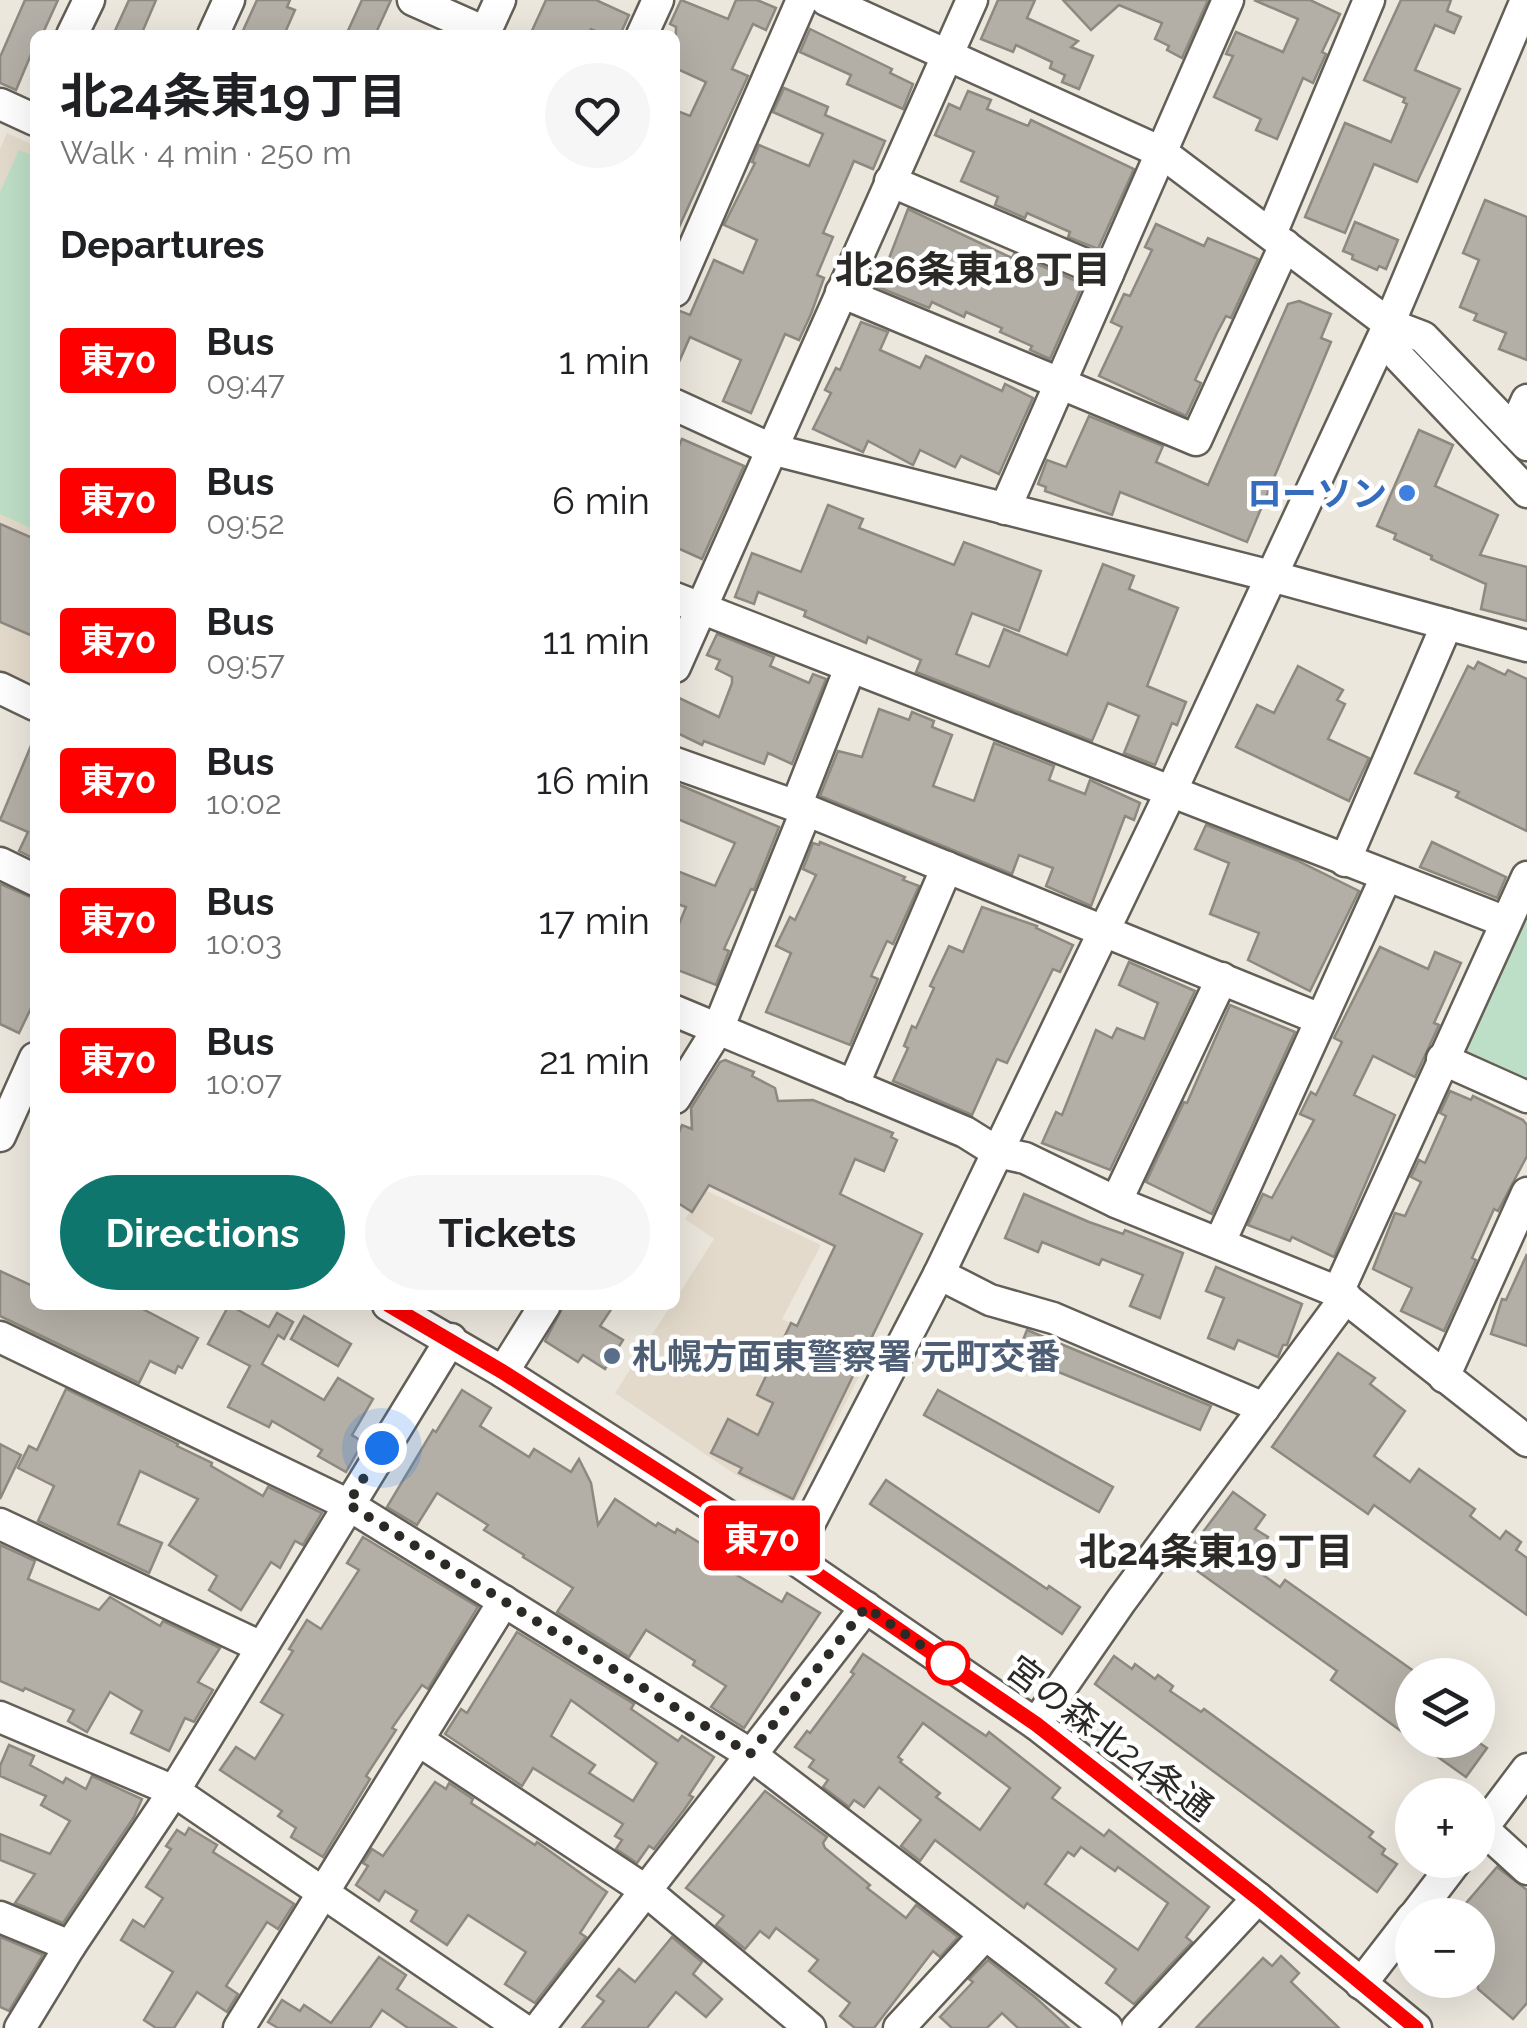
<!DOCTYPE html>
<html lang="en">
<head>
<meta charset="utf-8">
<style>
  body { margin:0; font-family:Raleway,"Noto Sans JP",sans-serif; background:#f6f6f6; color:#202124; height:100vh; display:flex; flex-direction:column; font-size:38px; white-space:nowrap }
  * { box-sizing:border-box; margin:0 }
  p { font-size:32px; color:#757577 }
  .icon { flex:none; width:55px; height:55px; fill:none; stroke:currentColor; stroke-width:2; stroke-linecap:round; stroke-linejoin:round }
  .map { position:relative; flex:1; overflow:hidden }
  .details { position:absolute; left:30px; top:30px; width:650px; height:1280px; display:flex; flex-direction:column; background:#fff; border-radius:15px; box-shadow:0 10px 40px #0002 }
  .details>* { flex:none }
  .badge { padding:0 20px; border-radius:8px; font-size:35px; line-height:65px }
  .tools { position:absolute; left:1395px; top:1658px; display:grid; gap:20px }
  .tools a { display:grid; place-items:center; width:100px; height:100px; border-radius:50%; background:#fff; box-shadow:0 10px 40px #0002; font-size:50px }
  .you { position:absolute; width:50px; height:50px; margin:-25px; border:8px solid #fff; border-radius:50%; background:#1a73e8; box-shadow:0 0 0 15px #1a73e833 }
  .map>.badge { position:absolute; translate:-50% -50%; box-shadow:0 0 0 5px #fff }
  h2 { padding:0 30px; font-size:38px; line-height:90px }
  .round { display:grid; place-items:center; flex:none; width:105px; height:105px; border-radius:52px; background:#f6f6f6 }
  .overview { display:flex; align-items:center; justify-content:space-between; height:170px; padding:0 30px }
  h1 { font-size:48px; font-weight:700; line-height:75px }
  .action { display:flex; gap:20px; margin-top:auto; padding:20px 30px }
  .action a { flex:1; height:115px; border-radius:60px; background:#0f766e; color:#fff; font-size:40px; font-weight:700; line-height:115px; text-align:center }
  .action a+a { background:#f6f6f6; color:#202124 }
  ul { padding:0; list-style:none }
  li { display:flex; align-items:center; gap:30px; height:140px; padding:0 30px }
  li div { flex:1 }
  li b { display:block; font-size:38px }
  li em { font-style:normal }
  li .badge { min-width:110px; font-weight:700; text-align:center }
  .map>svg:first-child { display:block }
  .built { fill:#e3dacb }
  .green { fill:#bedfc7 }
  .building { fill:#b4afa6; stroke:#8d8980; stroke-width:2.5; fill-rule:evenodd }
  .lines { fill:none; stroke-linecap:round; stroke-linejoin:round }
  .minor-casing { stroke:#635f57; stroke-width:35 }
  .minor { stroke:#fff; stroke-width:30 }
  .line-casing { stroke:#fff; stroke-width:22 }
  .line { stroke:#f00; stroke-width:15 }
  .walk { stroke:#2b2a26; stroke-width:10; stroke-dasharray:0 18 }
  .shop-dot { fill:#3f7fe0; stroke:#fff; stroke-width:4 }
  .service-dot { fill:#5c6f8a; stroke:#fff; stroke-width:4 }
  .stop-dot { fill:#fff; stroke:#f00; stroke-width:5 }
  .labels { text-anchor:middle; dominant-baseline:central; stroke-width:9; stroke-linejoin:round; paint-order:stroke }
  .shop-label { font-size:35px; font-weight:bold; fill:#366cbe; stroke:#fff; text-anchor:end }
  .service-label { font-size:35px; font-weight:bold; fill:#4e5e75; stroke:#fff; text-anchor:start }
  .street-label { font-size:35px; fill:#2b2a26; stroke:#fff }
  .neighbourhood-label { font-size:38px; font-weight:bold; fill:#2b2a26; stroke:#fff }
</style>
</head>
<body>
<div class="map">
<svg width="1527" height="2028" viewBox="0 0 1527 2028">
  <rect width="100%" height="100%" fill="#ece7dd"/>
  <!-- built -->
  <g class="built">
    <polygon points="7,133 35,146 35,688 0,671 0,149"/>
    <polygon points="705,1190 821,1245 782,1319 868,1359 794,1504 736,1475 615,1393 671,1305 675,1305 675,1300 714,1239 685,1219"/>
  </g>
  <!-- green -->
  <g class="green">
    <polygon points="19,150 35,156 35,530 0,514 0,192"/>
    <polygon points="1527,908 1527,1084 1468,1057 1464,1047"/>
  </g>
  <!-- building -->
  <g class="building">
    <polygon points="25,0 58,0 42,35 35,35 35,45 16,90 0,83 0,57"/>
    <polygon points="129,0 156,0 141,35 113,35"/>
    <polygon points="257,0 290,0 287,7 295,10 284,35 241,35"/>
    <polygon points="362,0 391,0 375,35 346,35"/>
    <polygon points="546,0 596,0 629,15 620,35 605,35 591,29 588,35 530,35"/>
    <polygon points="681,0 728,19 736,0 757,0 776,8 766,30 753,24 732,69 748,76 675,236 675,110 690,116 706,82 675,68 676,27 670,24"/>
    <polygon points="998,0 1035,0 1027,18 1078,41 1071,47 1093,56 1079,89 1062,82 1065,75 1050,68 1052,62 1016,45 1013,52 981,39"/>
    <polygon points="1063,0 1208,0 1182,58 1167,50 1169,46 1155,39 1162,23 1119,5 1091,30"/>
    <polygon points="1254,0 1310,0 1340,14 1322,52 1326,54 1313,83 1303,78 1277,139 1256,130 1261,119 1214,97 1233,56 1226,54 1236,32 1283,52 1298,19"/>
    <polygon points="1401,0 1451,0 1447,11 1461,17 1454,33 1435,25 1415,70 1460,89 1417,182 1374,164 1345,233 1305,217 1345,123 1391,142 1407,104 1403,102 1405,98 1364,80"/>
    <polygon points="810,29 892,69 890,73 913,84 903,109 847,84 851,75 800,52"/>
    <polygon points="784,88 828,107 825,115 885,141 873,169 854,161 823,233 833,237 817,275 824,278 811,314 799,340 785,334 751,413 723,401 741,360 690,337 675,371 675,309 690,315 714,260 743,273 757,240 724,225 755,163 752,162 759,145 809,166 823,134 773,112"/>
    <polygon points="968,91 991,100 987,109 1028,126 1031,120 1134,169 1098,249 1068,237 1070,232 1027,213 1025,218 995,205 998,197 961,181 974,152 935,135 949,104 960,109"/>
    <polygon points="1485,200 1527,217 1527,360 1499,349 1506,333 1474,320 1477,314 1460,307 1479,260 1463,253"/>
    <polygon points="908,209 1012,258 1014,254 1083,284 1050,359 1030,350 1032,346 1000,332 1002,328 966,312 964,317 932,302 929,308 878,287"/>
    <polygon points="1355,222 1398,240 1386,269 1379,266 1377,270 1352,259 1353,255 1343,251"/>
    <polygon points="1156,224 1204,246 1208,238 1258,259 1231,318 1226,316 1217,333 1195,380 1201,383 1186,416 1099,376 1122,327 1111,322 1124,294 1130,296 1152,250 1145,247"/>
    <polygon points="1299,301 1331,314 1321,338 1331,342 1247,542 1120,492 1112,515 1045,491 1046,487 1038,484 1047,460 1066,467 1089,416 1163,446 1156,462 1208,485 1288,304"/>
    <polygon points="861,322 888,332 880,350 920,368 926,356 1002,391 1005,384 1033,398 999,474 961,456 955,467 920,450 913,465 868,441 863,452 813,429 831,393 825,390 836,368 840,370"/>
    <polygon points="1419,430 1453,445 1435,486 1498,515 1480,555 1527,567 1527,621 1481,609 1486,584 1431,559 1432,556 1394,539 1396,534 1377,526"/>
    <polygon points="682,439 744,466 702,559 675,547 675,455"/>
    <polygon points="828,505 863,519 859,528 954,565 964,542 1041,571 1019,631 972,613 956,654 989,667 1004,629 1067,655 1103,564 1134,576 1129,589 1178,608 1147,686 1186,702 1177,725 1172,723 1155,765 1124,753 1139,716 1108,703 1092,741 916,672 921,660 868,637 866,643 804,616 806,611 758,592 754,604 735,597 752,553 801,572"/>
    <polygon points="0,524 35,539 35,637 0,622"/>
    <polygon points="717,634 774,657 770,666 809,683 813,674 826,679 792,764 768,753 764,764 704,741 702,745 675,732 675,696 719,717 732,683 732,677 716,669 720,660 707,655"/>
    <polygon points="1478,662 1505,675 1508,670 1527,679 1527,831 1456,797 1459,792 1415,773 1468,666 1474,669"/>
    <polygon points="1298,666 1343,690 1337,700 1345,704 1328,739 1369,758 1349,801 1236,747 1257,705 1274,713"/>
    <polygon points="879,709 909,720 912,712 934,721 932,727 952,735 933,786 974,801 994,743 1054,766 1049,780 1085,794 1090,780 1140,803 1134,820 1125,816 1091,906 1046,886 1053,868 1019,855 1012,874 820,796 838,751 862,757"/>
    <polygon points="35,736 35,859 19,851 28,832 0,820"/>
    <polygon points="675,783 779,827 754,890 751,889 724,949 729,951 716,985 675,969 675,934 686,907 675,903 675,870 715,886 735,843 675,818"/>
    <polygon points="1206,825 1296,860 1359,891 1310,991 1248,960 1259,933 1210,914 1229,863 1195,849"/>
    <polygon points="820,842 905,877 903,880 919,886 893,944 887,941 871,976 878,979 850,1045 766,1012 791,953 776,946 790,917 795,920 816,875 803,869 813,843 819,845"/>
    <polygon points="1432,842 1506,877 1497,898 1420,867"/>
    <polygon points="0,884 35,899 35,1000 19,1033 0,1024"/>
    <polygon points="982,907 1037,926 1036,928 1073,945 1060,972 1053,969 1007,1063 997,1059 972,1115 893,1081 908,1048 904,1046 912,1026 916,1028 934,988 930,986 949,946 963,952"/>
    <polygon points="1380,947 1428,969 1435,952 1461,963 1434,1023 1439,1025 1415,1077 1373,1056 1354,1095 1395,1115 1334,1257 1292,1237 1290,1241 1248,1225 1263,1194 1272,1198 1314,1120 1300,1114 1311,1092 1316,1095 1342,1042 1334,1038"/>
    <polygon points="1129,962 1195,991 1110,1170 1042,1143 1056,1112 1062,1115 1096,1030 1112,1038 1117,1028 1144,1039 1158,1003 1119,985"/>
    <polygon points="1230,1005 1295,1032 1212,1214 1146,1182 1184,1102 1187,1103"/>
    <polygon points="725,1060 754,1072 752,1076 775,1088 778,1101 813,1100 893,1133 891,1137 897,1140 884,1171 855,1159 840,1194 922,1234 793,1499 739,1473 742,1468 711,1453 728,1419 758,1435 773,1403 757,1395 791,1323 797,1326 835,1246 709,1185 692,1212 675,1201 675,1142 682,1125 692,1129 691,1108 720,1062"/>
    <polygon points="1450,1091 1471,1100 1473,1096 1523,1120 1527,1125 1527,1156 1498,1211 1494,1209 1472,1258 1476,1260 1444,1331 1401,1311 1412,1288 1373,1269 1395,1213 1405,1216 1421,1182 1411,1177 1419,1160 1425,1163 1446,1116 1440,1113"/>
    <polygon points="1024,1194 1089,1222 1123,1234 1125,1230 1183,1253 1160,1318 1130,1306 1143,1275 1102,1259 1099,1265 1042,1242 1038,1252 1005,1238"/>
    <polygon points="1527,1254 1527,1346 1491,1334 1502,1299 1506,1300"/>
    <polygon points="1216,1267 1302,1304 1287,1345 1283,1345 1278,1357 1238,1340 1234,1349 1208,1338 1224,1298 1206,1291"/>
    <polygon points="0,1271 35,1287 35,1305 135,1305 198,1338 182,1368 178,1366 175,1373 150,1361 139,1383 0,1316"/>
    <polygon points="229,1305 269,1327 277,1313 293,1322 284,1339 278,1335 262,1364 324,1400 338,1378 373,1399 352,1435 363,1442 346,1472 318,1456 322,1450 272,1421 269,1427 228,1407 250,1366 208,1344"/>
    <polygon points="564,1305 614,1305 600,1326 623,1340 605,1369 583,1355 578,1362 545,1341"/>
    <polygon points="304,1316 351,1344 338,1366 291,1339"/>
    <polygon points="1027,1330 1211,1406 1200,1430 1017,1355"/>
    <polygon points="1338,1353 1375,1378 1370,1384 1405,1411 1374,1456 1410,1482 1419,1469 1475,1509 1470,1516 1500,1539 1506,1531 1521,1542 1516,1550 1527,1558 1527,1615 1374,1505 1368,1514 1272,1447"/>
    <polygon points="66,1389 178,1444 177,1446 212,1463 211,1466 263,1496 268,1487 322,1513 303,1545 295,1541 280,1568 271,1562 241,1610 209,1590 217,1576 169,1545 198,1499 140,1471 118,1524 162,1543 149,1573 38,1521 54,1486 18,1468 29,1446 37,1450"/>
    <polygon points="462,1390 491,1408 480,1426 529,1457 534,1449 571,1472 579,1459 591,1483 598,1525 615,1499 656,1526 658,1523 675,1533 677,1529 705,1546 709,1541 742,1563 735,1574 782,1602 787,1593 820,1613 744,1728 711,1707 726,1686 693,1665 695,1661 646,1630 629,1657 557,1612 573,1588 523,1557 524,1555 484,1530 488,1525 437,1493 417,1525 387,1507 433,1430 436,1432"/>
    <polygon points="938,1390 1113,1487 1099,1512 924,1415"/>
    <polygon points="0,1444 21,1455 0,1499"/>
    <polygon points="886,1480 1047,1589 1049,1586 1080,1607 1062,1634 870,1504"/>
    <polygon points="1233,1492 1265,1515 1255,1529 1268,1537 1252,1567 1280,1587 1285,1580 1418,1674 1412,1675 1412,1739 1331,1680 1337,1671 1182,1560"/>
    <polygon points="363,1537 478,1607 428,1689 422,1685 392,1728 396,1730 366,1776 370,1779 323,1857 291,1837 296,1828 278,1816 282,1811 220,1770 236,1747 255,1759 283,1715 261,1702 293,1651 289,1649 307,1620 321,1629 359,1570 347,1563"/>
    <polygon points="0,1545 35,1561 28,1579 99,1610 110,1597 160,1626 163,1621 220,1648 198,1682 213,1690 194,1722 185,1718 169,1751 131,1733 142,1711 110,1692 87,1732 68,1721 74,1710 25,1688 23,1691 0,1681"/>
    <path d="M 517,1632 L 634,1704 L 631,1709 L 678,1741 L 682,1736 L 714,1757 L 689,1795 L 693,1797 L 684,1810 L 654,1849 L 649,1846 L 637,1863 L 616,1849 L 622,1840 L 615,1836 L 623,1824 L 533,1768 L 522,1786 L 445,1734 L 461,1709 L 467,1713 ZM 571,1700 L 657,1763 L 633,1801 L 589,1773 L 595,1765 L 551,1736 Z"/>
    <path d="M 863,1654 L 986,1736 L 989,1732 L 1060,1788 L 1052,1798 L 1104,1836 L 1109,1830 L 1209,1907 L 1186,1937 L 1192,1942 L 1134,2004 L 1106,1983 L 1116,1969 L 1027,1903 L 1024,1908 L 935,1840 L 920,1861 L 901,1846 L 921,1820 L 879,1787 L 864,1807 L 854,1800 L 849,1807 L 823,1787 L 828,1780 L 809,1767 L 814,1760 L 795,1747 L 807,1731 L 810,1733 L 854,1674 L 851,1672 ZM 923,1723 L 1010,1788 L 980,1830 L 936,1797 L 940,1793 L 900,1762 L 902,1760 L 898,1757 ZM 1081,1847 L 1115,1871 L 1118,1867 L 1168,1903 L 1138,1950 L 1045,1884 L 1068,1852 L 1074,1856 Z"/>
    <polygon points="1114,1656 1132,1669 1135,1664 1155,1679 1158,1675 1173,1686 1170,1691 1201,1712 1204,1709 1373,1832 1369,1837 1385,1849 1382,1854 1397,1864 1377,1892 1095,1684"/>
    <polygon points="1414,1740 1475,1740 1487,1748 1466,1777"/>
    <polygon points="9,1745 34,1756 30,1765 63,1783 66,1778 86,1789 92,1776 142,1799 134,1817 63,1923 15,1903 35,1874 0,1860 0,1834 50,1854 70,1821 41,1805 46,1796 0,1776 0,1766"/>
    <polygon points="435,1782 446,1789 449,1783 473,1799 471,1803 535,1845 537,1842 607,1892 580,1933 586,1937 535,2003 505,1984 526,1952 468,1915 447,1945 411,1921 417,1911 385,1891 379,1901 356,1885 368,1866 363,1863 372,1849 383,1856"/>
    <polygon points="765,1791 827,1837 823,1843 825,1848 870,1885 867,1888 906,1918 916,1905 958,1937 940,1957 933,1951 874,2028 855,2028 840,2016 850,2003 809,1971 818,1960 776,1928 769,1938 760,1931 745,1949 716,1925 724,1916 686,1888"/>
    <polygon points="189,1828 217,1845 213,1852 294,1904 278,1929 267,1922 226,1986 238,1994 227,2012 197,1992 174,2028 156,2028 144,2020 173,1972 121,1940 133,1920 144,1927 163,1898 146,1887 171,1849 166,1846 177,1830 185,1835"/>
    <polygon points="1497,1867 1527,1890 1527,2003 1513,2019 1478,1989 1478,1915 1467,1915 1461,1909"/>
    <polygon points="0,1937 43,1955 9,2011 0,2007"/>
    <polygon points="672,1937 702,1962 693,1974 722,1999 706,2017 676,1992 647,2028 582,2028 604,2001 597,1996 619,1969 635,1982"/>
    <polygon points="1281,1956 1299,1973 1291,1982 1339,2028 1196,2028 1263,1958 1272,1966"/>
    <polygon points="379,1957 406,1975 397,1989 456,2028 408,2028 382,2010 370,2028 278,2028 268,2022 282,2000 300,2011 304,2005 331,2023"/>
    <polygon points="988,1960 1035,1997 1069,2028 1018,2028 1002,2013 987,2028 952,2028 940,2017 973,1982 969,1979"/>
  </g>
  <g class="lines">
    <defs>
      <g id="minor">
        <polyline points="413,0 485,32"/>
        <polyline points="826,0 1161,152 1389,324 1423,337 1527,445"/>
        <polyline points="72,35 89,0"/>
        <polyline points="213,35 229,0"/>
        <polyline points="484,35 500,0"/>
        <polyline points="642,35 658,0"/>
        <polyline points="0,104 35,120"/>
        <polyline points="890,181 1108,274"/>
        <polyline points="1271,234 1369,0"/>
        <polyline points="675,291 802,0"/>
        <polyline points="841,292 1196,440 1285,245"/>
        <polyline points="1389,324 1398,356 1527,492"/>
        <polyline points="675,405 771,449 1271,576 1527,646"/>
        <polyline points="1513,431 1527,400"/>
        <polyline points="1005,509 1228,0"/>
        <polyline points="675,598 1506,922"/>
        <polyline points="675,667 972,0"/>
        <polyline points="0,688 35,705"/>
        <polyline points="675,763 796,806 1320,1019"/>
        <polyline points="796,806 850,668"/>
        <polyline points="1345,861 1447,624"/>
        <polyline points="0,863 35,880"/>
        <polyline points="675,1011 965,1132 997,1152 1025,1158 1116,1202 1338,1292 1527,1441"/>
        <polyline points="1442,1059 1527,1097"/>
        <polyline points="853,1086 947,867"/>
        <polyline points="675,1098 718,1029 806,811"/>
        <polyline points="0,1136 35,1058"/>
        <polyline points="1116,1202 1222,978"/>
        <polyline points="1220,1242 1386,877"/>
        <polyline points="939,1274 990,1300 1053,1318 1264,1408"/>
        <polyline points="1338,1292 1527,877"/>
        <polyline points="388,1305 503,1372 792,1557 1036,1724 1258,1898 1416,2028"/>
        <polyline points="0,1337 347,1504 750,1754 1107,2028"/>
        <polyline points="503,1372 545,1305"/>
        <polyline points="1444,1377 1527,1193"/>
        <polyline points="0,1524 261,1647"/>
        <polyline points="792,1557 939,1274 1176,781 1389,324 1526,0"/>
        <polyline points="0,1717 174,1791 521,2028"/>
        <polyline points="1036,1724 1121,1601 1346,1297"/>
        <polyline points="418,1740 645,1890 810,2028"/>
        <polyline points="1482,1828 1527,1869"/>
        <polyline points="1478,1834 1527,1769"/>
        <polyline points="1415,1915 1457,1860"/>
        <polyline points="0,1917 70,1946"/>
        <polyline points="1361,1984 1412,1918"/>
        <polyline points="20,2028 70,1946 174,1791 451,1339"/>
        <polyline points="239,2028 504,1601"/>
        <polyline points="539,2028 866,1607"/>
        <polyline points="899,2028 985,1935"/>
        <polyline points="1137,2028 1258,1898"/>
      </g>
    </defs>
    <!-- minor casing -->
    <use href="#minor" class="minor-casing"/>
    <!-- minor -->
    <use href="#minor" class="minor"/>
  </g>
  <g class="lines">
    <defs>
      <polyline id="line" points="389,1305 503,1372 792,1557 1036,1724 1258,1898 1416,2028"/>
    </defs>
    <!-- line casing -->
    <use href="#line" class="line-casing"/>
    <!-- line -->
    <use href="#line" class="line"/>
    <!-- walk -->
    <polyline class="walk" points="382,1448 348,1504 750,1754 866,1607 951,1666 948,1663"/>
  </g>
  <!-- markers -->
  <circle class="shop-dot" cx="1407" cy="493" r="10"/>
  <circle class="service-dot" cx="612" cy="1356" r="10"/>
  <circle class="stop-dot" cx="948" cy="1663" r="20"/>
  <g class="labels">
    <!-- shop labels -->
    <g class="shop-label">
      <text x="1387" y="493">ローソン</text>
    </g>
    <!-- service labels -->
    <g class="service-label">
      <text x="632" y="1356">札幌方面東警察署 元町交番</text>
    </g>
    <!-- street labels -->
    <g class="street-label">
      <text transform="translate(1110 1738) rotate(37)">宮の森北24条通</text>
    </g>
    <!-- neighbourhood labels -->
    <g class="neighbourhood-label">
      <text x="973" y="269">北26条東18丁目</text>
      <text x="1216" y="1551">北24条東19丁目</text>
    </g>
  </g>
</svg>
<div class="tools">
<a><svg class="icon" aria-label="layers" viewBox="0 0 24 24"><path d="M12 4l9 5-9 5-9-5zM3 14l9 5 9-5"/></svg></a>
<a>+</a>
<a>−</a>
</div>
<div class="you" style="left:382px;top:1448px"></div>
<b class="badge" style="left:762px;top:1538px;background:#f00;color:#fff">東70</b>
<section class="details">
<div class="overview"><div><h1>北24条東19丁目</h1><p>Walk · 4 min · 250 m</p></div><a class="round"><svg class="icon" aria-label="heart" viewBox="0 0 24 24"><path d="M12 20l-8-8c-3-5 5-10 8-4 3-6 11-1 8 4z"/></svg></a></div>
<h2>Departures</h2>
<ul>
<li><span class="badge" style="background:#f00;color:#fff">東70</span><div><b>Bus</b><p>09:47</p></div><em>1 min</em></li>
<li><span class="badge" style="background:#f00;color:#fff">東70</span><div><b>Bus</b><p>09:52</p></div><em>6 min</em></li>
<li><span class="badge" style="background:#f00;color:#fff">東70</span><div><b>Bus</b><p>09:57</p></div><em>11 min</em></li>
<li><span class="badge" style="background:#f00;color:#fff">東70</span><div><b>Bus</b><p>10:02</p></div><em>16 min</em></li>
<li><span class="badge" style="background:#f00;color:#fff">東70</span><div><b>Bus</b><p>10:03</p></div><em>17 min</em></li>
<li><span class="badge" style="background:#f00;color:#fff">東70</span><div><b>Bus</b><p>10:07</p></div><em>21 min</em></li>
</ul>
<div class="action"><a>Directions</a><a>Tickets</a></div>
</section>
</div>
</body>
</html>
